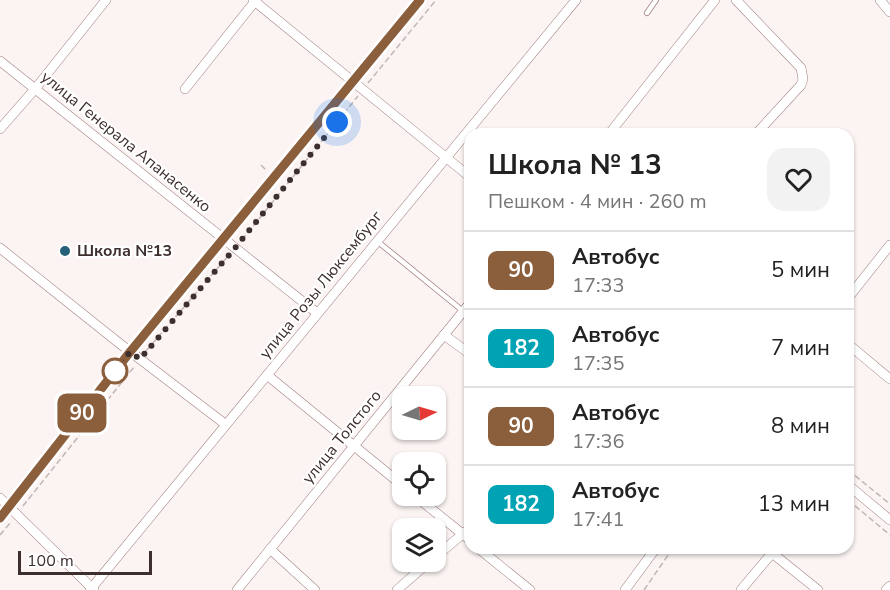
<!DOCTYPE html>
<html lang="ru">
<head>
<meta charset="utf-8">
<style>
  body { margin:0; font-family:"Nunito Sans",sans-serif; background:#f2f2f2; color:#222; height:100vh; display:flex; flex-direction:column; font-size:22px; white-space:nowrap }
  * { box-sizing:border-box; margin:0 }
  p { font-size:20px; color:#767676 }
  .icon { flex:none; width:33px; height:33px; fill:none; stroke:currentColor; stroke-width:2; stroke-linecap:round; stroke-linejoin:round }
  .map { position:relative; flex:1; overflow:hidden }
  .side { position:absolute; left:464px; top:128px; width:390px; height:426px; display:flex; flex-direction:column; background:#fff; border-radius:18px; box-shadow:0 2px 4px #0004 }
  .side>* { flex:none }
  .badge { padding:0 12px; border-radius:9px; font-size:21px; line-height:39px }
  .needle { width:39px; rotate:85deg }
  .fabs { position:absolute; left:392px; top:386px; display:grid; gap:12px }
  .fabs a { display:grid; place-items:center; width:54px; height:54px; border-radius:12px; background:#fff; box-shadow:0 2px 4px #0004; font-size:30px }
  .scale { position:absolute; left:18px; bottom:15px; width:134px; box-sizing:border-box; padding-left:6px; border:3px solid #3d2f2e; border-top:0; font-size:16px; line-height:21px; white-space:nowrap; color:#3d2f2e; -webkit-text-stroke:4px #fff; paint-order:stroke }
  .you { position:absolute; width:30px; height:30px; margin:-15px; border:4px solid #fff; border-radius:50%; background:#1a73e8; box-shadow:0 0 0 9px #1a73e833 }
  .map>.badge { position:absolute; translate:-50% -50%; box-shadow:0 0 0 3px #fff }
  .round { display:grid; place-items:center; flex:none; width:63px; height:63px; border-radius:18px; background:#f2f2f2 }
  .summary { display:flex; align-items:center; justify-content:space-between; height:102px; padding:0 24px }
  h1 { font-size:28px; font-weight:700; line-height:45px }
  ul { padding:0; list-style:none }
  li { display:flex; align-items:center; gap:18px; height:78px; padding:0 24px; border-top:2px solid #e0e0e0 }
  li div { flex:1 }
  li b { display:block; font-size:22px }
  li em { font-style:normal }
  li .badge { min-width:66px; font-weight:700; text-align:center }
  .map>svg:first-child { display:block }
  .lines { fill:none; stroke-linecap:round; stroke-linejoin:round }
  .service-casing { stroke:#a17f7e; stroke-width:6 }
  .minor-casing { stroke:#a17f7e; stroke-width:10 }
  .path { stroke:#c0b7b6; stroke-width:1.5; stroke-dasharray:6 3; stroke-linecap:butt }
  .service { stroke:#fff; stroke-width:4.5 }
  .minor { stroke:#fff; stroke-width:9 }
  .line-casing { stroke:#fff; stroke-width:14 }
  .line { stroke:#8b5e3c; stroke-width:9 }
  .walk { stroke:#3d2f2e; stroke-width:6; stroke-dasharray:0 10.8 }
  .poi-dot { fill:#266079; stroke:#fff; stroke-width:2 }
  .stop-dot { fill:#fff; stroke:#8b5e3c; stroke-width:3 }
  .labels { text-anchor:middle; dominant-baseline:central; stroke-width:4.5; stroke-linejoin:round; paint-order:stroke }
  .street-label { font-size:16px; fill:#3d2f2e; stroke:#fff }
  .poi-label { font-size:16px; font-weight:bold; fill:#3d2f2e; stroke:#fff; text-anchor:start }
</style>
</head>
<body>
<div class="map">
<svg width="890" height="590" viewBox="0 0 890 590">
  <rect width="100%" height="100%" fill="#fbf4f3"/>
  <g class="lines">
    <defs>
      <g id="service">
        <polyline points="647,13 656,0"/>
        <polyline points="377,241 463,311"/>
      </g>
      <g id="minor">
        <polyline points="253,0 470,177"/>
        <polyline points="736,0 801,68 803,79 801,85 756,134"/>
        <polyline points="880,0 890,12"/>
        <polyline points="0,61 317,313"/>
        <polyline points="185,89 256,0"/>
        <polyline points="0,129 35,89 106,0"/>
        <polyline points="609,134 715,0"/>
        <polyline points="0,248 119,343 225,424"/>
        <polyline points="848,298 890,245"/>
        <polyline points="444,335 470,354"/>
        <polyline points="848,344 890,379"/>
        <polyline points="267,375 402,485"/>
        <polyline points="848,485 890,520"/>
        <polyline points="414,495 470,540"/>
        <polyline points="0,498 94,590"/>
        <polyline points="0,518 130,352 420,0"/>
        <polyline points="478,548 530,590"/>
        <polyline points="270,549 315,590"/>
        <polyline points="435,557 470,528"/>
        <polyline points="90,590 576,0"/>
        <polyline points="237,590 470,303"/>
        <polyline points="397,590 430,561"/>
        <polyline points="625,590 656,548"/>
        <polyline points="741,590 772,553 818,590"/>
        <polyline points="886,590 890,586"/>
      </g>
    </defs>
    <!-- service casing -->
    <use href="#service" class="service-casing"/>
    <!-- minor casing -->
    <use href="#minor" class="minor-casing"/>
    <!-- path -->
    <g class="path">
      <polyline points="368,83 436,0"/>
      <polyline points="261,165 266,170"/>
      <polyline points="242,240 358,96"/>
      <polyline points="146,351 229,255"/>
      <polyline points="848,470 890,504"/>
      <polyline points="848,500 890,535"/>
      <polyline points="23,506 134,367"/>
      <polyline points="0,535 11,522"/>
      <polyline points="644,590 673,548"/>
    </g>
    <!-- service -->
    <use href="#service" class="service"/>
    <!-- minor -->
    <use href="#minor" class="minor"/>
  </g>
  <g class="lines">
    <defs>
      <polyline id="line" points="0,518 130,352 420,0"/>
    </defs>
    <!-- line casing -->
    <use href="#line" class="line-casing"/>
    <!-- line -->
    <use href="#line" class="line"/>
    <!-- walk -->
    <polyline class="walk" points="115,371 130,352 140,359 235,248 337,122"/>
  </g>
  <!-- markers -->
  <circle class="poi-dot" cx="65" cy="251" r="6"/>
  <circle class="stop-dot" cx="115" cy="371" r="12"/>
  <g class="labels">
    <!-- street labels -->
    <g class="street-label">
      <text transform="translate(126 142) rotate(39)">улица Генерала Апанасенко</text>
      <text transform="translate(321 285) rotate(-51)">улица Розы Люксембург</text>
      <text transform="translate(342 437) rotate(-51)">улица Толстого</text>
    </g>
    <!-- poi labels -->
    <g class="poi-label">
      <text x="77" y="251">Школа №13</text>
    </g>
  </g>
</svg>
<div class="fabs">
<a><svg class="needle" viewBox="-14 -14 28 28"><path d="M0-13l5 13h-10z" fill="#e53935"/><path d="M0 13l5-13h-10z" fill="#767676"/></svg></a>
<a><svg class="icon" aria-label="locate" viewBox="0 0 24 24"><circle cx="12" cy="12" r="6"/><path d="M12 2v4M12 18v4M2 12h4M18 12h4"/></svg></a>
<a><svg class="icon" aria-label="layers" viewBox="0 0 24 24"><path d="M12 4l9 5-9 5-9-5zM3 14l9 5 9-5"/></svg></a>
</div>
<div class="scale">100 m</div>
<div class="you" style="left:337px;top:122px"></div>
<b class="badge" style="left:82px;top:413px;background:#8b5e3c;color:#fff">90</b>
<section class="side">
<div class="summary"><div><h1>Школа № 13</h1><p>Пешком · 4 мин · 260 m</p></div><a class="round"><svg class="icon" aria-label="heart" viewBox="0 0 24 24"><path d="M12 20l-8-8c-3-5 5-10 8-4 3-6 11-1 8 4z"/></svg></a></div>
<ul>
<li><span class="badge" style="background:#8b5e3c;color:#fff">90</span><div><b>Автобус</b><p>17:33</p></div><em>5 мин</em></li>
<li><span class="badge" style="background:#00a3b4;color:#fff">182</span><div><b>Автобус</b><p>17:35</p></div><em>7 мин</em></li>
<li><span class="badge" style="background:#8b5e3c;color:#fff">90</span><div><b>Автобус</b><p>17:36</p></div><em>8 мин</em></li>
<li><span class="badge" style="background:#00a3b4;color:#fff">182</span><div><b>Автобус</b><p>17:41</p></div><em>13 мин</em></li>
</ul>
</section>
</div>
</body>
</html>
